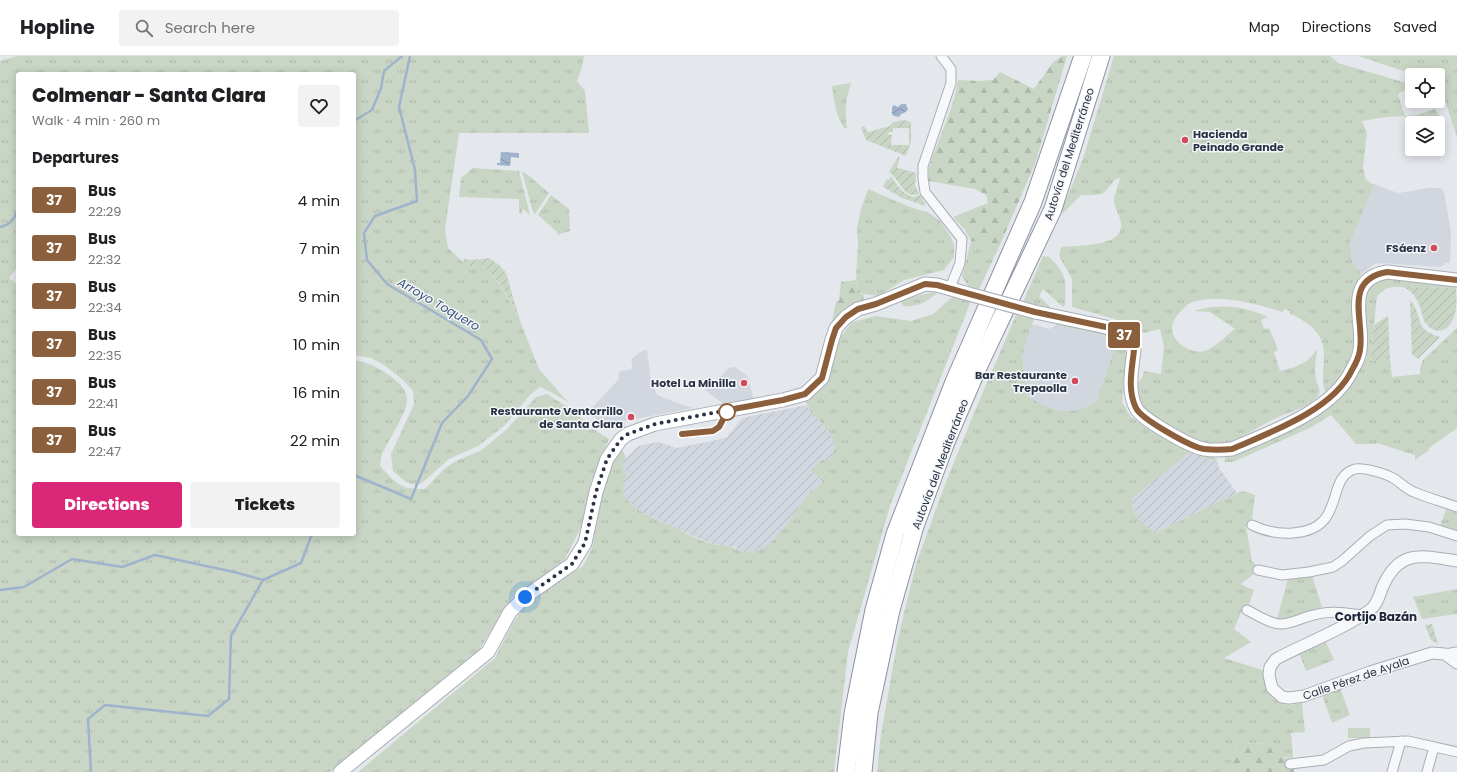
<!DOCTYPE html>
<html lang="en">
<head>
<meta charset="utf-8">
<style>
  body { margin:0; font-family:Poppins,sans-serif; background:#f2f2f2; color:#202124; height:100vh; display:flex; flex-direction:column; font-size:15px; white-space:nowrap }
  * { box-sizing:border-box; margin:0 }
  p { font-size:13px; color:#757577 }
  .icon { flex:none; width:22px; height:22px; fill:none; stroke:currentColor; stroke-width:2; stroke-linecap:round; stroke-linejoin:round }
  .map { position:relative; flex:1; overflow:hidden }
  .side { position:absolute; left:16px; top:16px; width:340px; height:464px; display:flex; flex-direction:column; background:#fff; border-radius:4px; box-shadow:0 2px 10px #0003 }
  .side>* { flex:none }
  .badge { padding:0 8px; border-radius:3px; font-size:14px; line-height:26px }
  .controls { position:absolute; left:1405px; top:12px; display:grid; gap:8px }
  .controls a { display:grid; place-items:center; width:40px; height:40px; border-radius:4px; background:#fff; box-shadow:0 2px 10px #0003; font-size:20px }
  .you { position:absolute; width:20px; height:20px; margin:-10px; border:3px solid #fff; border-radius:50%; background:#1a73e8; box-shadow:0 0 0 6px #1a73e833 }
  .map>.badge { position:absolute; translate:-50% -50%; box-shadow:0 0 0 2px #fff }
  h2 { padding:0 16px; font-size:15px; line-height:36px }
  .round { display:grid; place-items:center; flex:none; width:42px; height:42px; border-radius:4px; background:#f2f2f2 }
  .summary { display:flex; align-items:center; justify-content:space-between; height:68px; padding:0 16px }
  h1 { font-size:19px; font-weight:800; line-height:30px }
  .action { display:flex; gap:8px; margin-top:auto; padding:8px 16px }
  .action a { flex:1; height:46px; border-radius:4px; background:#db2777; color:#fff; font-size:16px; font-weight:800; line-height:46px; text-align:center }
  .action a+a { background:#f2f2f2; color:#202124 }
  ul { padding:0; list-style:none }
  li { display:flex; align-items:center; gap:12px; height:48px; padding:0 16px }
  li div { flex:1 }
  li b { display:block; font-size:15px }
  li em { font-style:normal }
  li .badge { min-width:44px; font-weight:700; text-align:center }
  header { display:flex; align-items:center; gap:24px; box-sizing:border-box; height:56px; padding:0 20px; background:#fff; border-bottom:1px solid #e0e0e0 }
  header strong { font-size:19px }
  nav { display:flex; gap:22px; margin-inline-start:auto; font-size:14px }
  .search { width:280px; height:36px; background:#f2f2f2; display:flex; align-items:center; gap:10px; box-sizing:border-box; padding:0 14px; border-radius:4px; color:#757577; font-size:15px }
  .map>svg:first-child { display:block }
  .built { fill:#d2d6de }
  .industrial { fill:url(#industrial-furrows) }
  .grass { fill:url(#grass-tufts) }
  .forest { fill:url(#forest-firs) }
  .garden { fill:url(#garden-furrows); fill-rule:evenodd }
  .pitch { fill:#c9d6c5 }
  .water { fill:url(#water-waves) }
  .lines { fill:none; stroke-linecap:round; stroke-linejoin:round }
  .stream { stroke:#9fb4cc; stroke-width:2.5 }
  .minor-casing { stroke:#a9aeb7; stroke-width:11 }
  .tertiary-casing { stroke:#a9aeb7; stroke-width:13 }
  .secondary-casing { stroke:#a9aeb7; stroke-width:15 }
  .motorway-casing { stroke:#8b94a3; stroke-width:19 }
  .minor { stroke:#f7f8fa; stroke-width:9 }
  .tertiary { stroke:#f7f8fa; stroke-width:11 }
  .secondary { stroke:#fff; stroke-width:13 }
  .motorway { stroke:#fff; stroke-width:17 }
  .secondary-bridge-casing { stroke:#a9aeb7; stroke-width:15; stroke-linecap:butt }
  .secondary-bridge { stroke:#fff; stroke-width:13 }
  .line-casing { stroke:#fff; stroke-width:9 }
  .line { stroke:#8b5e3c; stroke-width:6 }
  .walk { stroke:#2b3445; stroke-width:4; stroke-dasharray:0 7.2 }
  .poi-dot { fill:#d1495b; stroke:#f4f6f9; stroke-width:1.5 }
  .stop-dot { fill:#fff; stroke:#8b5e3c; stroke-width:2 }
  .labels { text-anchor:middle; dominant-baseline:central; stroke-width:3; stroke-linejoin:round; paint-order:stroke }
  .poi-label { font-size:11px; font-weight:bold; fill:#2b3445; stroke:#f4f6f9; text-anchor:end }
  .street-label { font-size:11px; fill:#2b3445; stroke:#f4f6f9 }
  .water-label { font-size:12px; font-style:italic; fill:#34527a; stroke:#f4f6f9 }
  .neighbourhood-label { font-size:12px; font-weight:bold; fill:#1d2536; stroke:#f4f6f9 }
</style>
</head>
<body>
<header>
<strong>Hopline</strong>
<div class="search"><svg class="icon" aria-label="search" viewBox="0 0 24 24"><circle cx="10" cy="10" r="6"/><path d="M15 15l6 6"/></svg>Search here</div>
<nav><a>Map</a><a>Directions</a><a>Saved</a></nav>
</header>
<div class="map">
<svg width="1457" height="716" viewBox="0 0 1457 716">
  <defs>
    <pattern id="industrial-furrows" width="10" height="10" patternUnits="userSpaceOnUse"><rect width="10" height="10" fill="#d2d6de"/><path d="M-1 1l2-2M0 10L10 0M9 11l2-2" fill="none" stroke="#b4b8c0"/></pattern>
    <pattern id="grass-tufts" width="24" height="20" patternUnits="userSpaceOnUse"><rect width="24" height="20" fill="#c9d6c5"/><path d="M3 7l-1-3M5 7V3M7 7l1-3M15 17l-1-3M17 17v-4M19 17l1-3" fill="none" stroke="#adb8ab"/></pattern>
    <pattern id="forest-firs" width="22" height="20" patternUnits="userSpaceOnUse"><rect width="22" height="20" fill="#c9d6c5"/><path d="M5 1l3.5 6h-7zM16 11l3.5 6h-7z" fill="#adb8ab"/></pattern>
    <pattern id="garden-furrows" width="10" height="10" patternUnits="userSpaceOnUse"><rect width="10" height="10" fill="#c9d6c5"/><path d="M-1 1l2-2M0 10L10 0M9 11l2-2" fill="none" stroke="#adb8ab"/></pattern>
    <pattern id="water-waves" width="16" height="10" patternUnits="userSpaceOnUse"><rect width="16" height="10" fill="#9fb4cc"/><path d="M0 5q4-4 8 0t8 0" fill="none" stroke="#8293a7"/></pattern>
  </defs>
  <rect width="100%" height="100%" fill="#e4e7ec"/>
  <!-- built -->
  <g class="built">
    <polygon points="1374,128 1392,135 1399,137 1429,132 1441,132 1444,136 1451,177 1450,207 1446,207 1440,211 1381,207 1375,208 1361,218 1352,204 1350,187"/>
    <polygon points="1032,268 1050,273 1056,269 1100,278 1109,283 1112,290 1112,299 1096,346 1086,352 1070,356 1046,352 1027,340 1022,300"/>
    <polygon points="647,294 651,325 657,339 680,348 694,352 624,365 625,372 609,374 601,369 590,354 619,323 618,318 620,315 633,313 631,303 642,295"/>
    <polygon points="735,311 748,321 754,345 725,349 705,334 714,324 716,325 729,312"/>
  </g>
  <!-- industrial -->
  <g class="industrial">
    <polygon points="807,349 812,359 817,362 830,377 835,391 823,426 809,437 784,472 769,489 758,495 741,496 735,491 709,487 638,455 627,445 623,436 622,427 626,420 622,406 639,390 658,386 677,392 721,383 727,381 742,362"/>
    <polygon points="1191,395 1203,402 1218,406 1219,412 1237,437 1157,476 1147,472 1139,465 1130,444"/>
  </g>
  <!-- grass -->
  <g class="grass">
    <path d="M 17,0 L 584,0 L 582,11 L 577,25 L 585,35 L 589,77 L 459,77 L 445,173 L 448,192 L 463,206 L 472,211 L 474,209 L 480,208 C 500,223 509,243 519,265 L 520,265 L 539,313 L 568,346 L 549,335 L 540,331 L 530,339 L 504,370 L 478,390 L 449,403 L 422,427 L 415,429 L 406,426 L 393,415 L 391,398 L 414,348 L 413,335 L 403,324 L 384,309 L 371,302 L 354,299 L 354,18 L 18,18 L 18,210 L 9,222 L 18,229 L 18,478 L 354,478 L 354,304 C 372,308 378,311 393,322 C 399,327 406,333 407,342 C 409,354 388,385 382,398 C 381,402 381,406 380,410 C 396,427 400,434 425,433 L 444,413 L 456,405 L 482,394 L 507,373 L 536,341 L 547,338 L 577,357 L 590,373 L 595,374 L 609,383 L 591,426 L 582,469 L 565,503 L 512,542 L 479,594 L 434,630 L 330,716 L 0,716 L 0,5 Z"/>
    <path d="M 1114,0 L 1330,0 L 1338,7 L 1403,26 L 1410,31 L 1398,38 L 1405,60 L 1416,59 L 1435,53 L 1442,64 L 1445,77 L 1440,78 L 1441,82 L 1438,83 L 1438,67 L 1416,67 L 1403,60 L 1386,61 L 1362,65 L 1367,76 L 1363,112 L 1366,124 L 1374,129 L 1350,187 L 1352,204 L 1361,218 C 1359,224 1356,229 1354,235 C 1352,243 1354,255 1355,263 C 1356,291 1349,315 1329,336 L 1325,335 C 1321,322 1324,312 1324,298 C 1324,277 1308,265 1290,258 L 1290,255 L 1284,253 L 1283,256 C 1257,248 1219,237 1193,246 C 1188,247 1184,252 1181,255 C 1177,259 1173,265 1172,271 C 1171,286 1191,299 1205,295 C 1215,291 1226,280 1235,273 L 1210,256 L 1194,255 C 1219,247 1244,250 1268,261 L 1261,264 L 1264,273 L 1269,272 L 1278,294 L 1274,296 L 1280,315 C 1294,312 1311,306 1317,293 C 1316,302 1314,314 1316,323 C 1317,328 1322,335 1318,340 C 1313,349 1288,357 1278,361 C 1258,370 1240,385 1218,388 C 1202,390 1155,366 1145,354 C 1139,346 1137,338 1135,329 L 1142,322 L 1144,315 L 1161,318 L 1164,291 L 1160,273 L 1144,277 L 1132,268 L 1072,251 L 1072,223 L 1059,200 L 1061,191 C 1076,189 1125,192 1121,167 C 1120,160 1115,153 1114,146 C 1113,140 1119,129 1120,122 L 1115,123 C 1103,141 1102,139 1081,139 L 1063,157 L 1061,156 L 1083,103 Z"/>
    <polygon points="1358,0 1457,0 1457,82 1445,44 1438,37 1438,19 1416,19"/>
    <path d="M 851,27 C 846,43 844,55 847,72 L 844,72 C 836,60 834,45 832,30 Z"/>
    <polygon points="473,112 519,115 530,159 523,153 521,156 523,158 519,157 519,143 459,141 461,122"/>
    <polygon points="522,116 527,118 549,137 535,158 533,156"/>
    <polygon points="868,133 910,151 929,157 940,165 951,181 954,189 954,201 944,214 904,224 878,240 857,237 856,224 858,187 857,172 861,153"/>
    <polygon points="551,139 569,153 570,175 557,179 557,176 538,159"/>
    <polygon points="971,185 987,187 999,191 979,233 968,230 962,220"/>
    <path d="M 1043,200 L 1049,201 C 1068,219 1066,225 1065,249 L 1063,251 L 1043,233 L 1039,240 L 1051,252 L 1023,246 Z"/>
    <path d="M 1389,221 L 1452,227 L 1456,232 L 1392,231 L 1385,233 L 1377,240 L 1370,305 L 1390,303 L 1392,321 L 1420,318 L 1420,313 L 1423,304 L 1457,272 L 1457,372 L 1429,392 L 1429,394 L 1415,404 L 1415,399 L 1377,387 L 1377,388 L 1356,388 L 1331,359 L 1312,371 L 1233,406 L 1224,406 L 1226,400 L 1239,396 L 1299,367 L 1357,316 L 1365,242 C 1370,227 1374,225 1389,221 Z"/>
    <path d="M 938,236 C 927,246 919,251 903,250 L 900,244 L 929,237 Z"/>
    <path d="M 957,241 L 971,245 L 890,450 L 848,596 L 834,716 L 358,716 L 495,602 L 513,567 L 525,550 L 583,510 L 592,492 L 605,427 L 612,407 L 622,393 L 626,402 L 622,406 L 626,420 C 610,449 656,463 676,472 C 686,477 698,484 709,487 C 721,490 732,488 741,496 L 758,495 L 769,488 L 784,472 L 809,437 L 823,426 L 811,414 L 822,404 L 830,404 L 835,391 L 830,377 L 817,362 L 812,359 L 805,344 L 837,286 L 852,266 L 875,260 L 911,265 L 933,258 L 951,242 Z"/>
    <path d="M 1017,257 L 1034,262 L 1022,300 L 1027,340 C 1052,355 1068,362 1096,346 L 1112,299 L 1112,290 L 1109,283 L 1100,278 L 1056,269 L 1057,265 L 1090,271 L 1118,282 L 1125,293 L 1127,308 L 1122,346 L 1131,361 L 1154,376 L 1191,395 L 1202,400 L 1214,401 L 1217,404 L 1217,405 L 1203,402 L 1191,395 L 1130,444 C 1137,461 1139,469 1157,476 L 1237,437 L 1244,435 L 1255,439 L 1252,463 L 1248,471 L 1246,470 L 1252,505 L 1257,510 L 1254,518 L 1241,528 L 1248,532 L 1254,534 L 1248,551 L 1244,550 L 1234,573 L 1251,586 L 1224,602 L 1262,614 C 1265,630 1270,649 1290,649 C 1294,649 1298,647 1302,647 L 1305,676 L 1291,677 L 1293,702 L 1281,701 L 1270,688 L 1238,687 L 1228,716 L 877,716 L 881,678 L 898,582 L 916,508 L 944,431 L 976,352 Z"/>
    <polygon points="1447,452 1457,456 1457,475 1440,469"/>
    <polygon points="1312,520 1322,551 1287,563 1277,563 1288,523"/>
    <polygon points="1457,533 1457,558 1422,563 1413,541"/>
    <polygon points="1325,584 1334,604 1306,615 1299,597"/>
    <polygon points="1340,632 1350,659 1332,667 1322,639"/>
  </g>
  <!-- forest -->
  <g class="forest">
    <path d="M 1062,0 L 1067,0 L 1035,108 L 999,191 L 987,187 L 971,185 L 965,174 L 953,161 L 988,147 L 986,139 L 975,133 L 929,125 C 927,113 932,102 936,92 C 944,70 955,47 958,24 L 979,25 L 993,24 L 1000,16 L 1034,33 L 1053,6 Z"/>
    <polygon points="856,224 857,237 864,239 863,245 830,274 836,246 839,244 841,226"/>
    <polygon points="1238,687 1271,688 1281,701 1289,703 1291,711 1294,711 1294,716 1228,716"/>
  </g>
  <!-- garden -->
  <g class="garden">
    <path d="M 903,64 L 911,66 L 911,86 L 906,100 L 866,84 L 861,71 L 864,70 L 868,76 L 890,70 L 894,66 ZM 893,72 L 909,72 L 909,89 L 891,89 L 892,79 L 889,79 L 888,77 L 889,76 L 893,76 Z"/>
    <path d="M 898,101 L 900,102 L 897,110 L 898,112 L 916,117 L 915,129 L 919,138 C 904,144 899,122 889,116 Z"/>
    <path d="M 891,120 C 896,128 903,138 913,141 L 920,139 L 926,150 L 902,142 L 883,131 L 887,123 L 889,124 Z"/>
    <path d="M 489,202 L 498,208 L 506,217 L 520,265 L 519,265 C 510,243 500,223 480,208 L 474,209 L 472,211 L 463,206 L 464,203 L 472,204 Z"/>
    <path d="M 1404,231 L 1456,232 C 1457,246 1457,260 1449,270 C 1445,274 1440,276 1435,274 C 1421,270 1423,254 1417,244 C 1414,238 1410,235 1404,231 Z"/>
    <path d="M 1410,244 C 1425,261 1412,273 1440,281 L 1418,303 L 1412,298 Z"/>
    <polygon points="1388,260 1390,303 1370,305 1374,269"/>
    <polygon points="1432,568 1438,588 1431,584 1425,569"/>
  </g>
  <!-- pitch -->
  <rect class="pitch" x="1348" y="672" width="22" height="10"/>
  <!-- water -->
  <g class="water">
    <polygon points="901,48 906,48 908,54 904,57 901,58 899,61 894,60 892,58 892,51 894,49 898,51"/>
    <polygon points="501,96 519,97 519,102 511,101 510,110 497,109 497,107 500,107"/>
  </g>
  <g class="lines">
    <!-- stream -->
    <g class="stream">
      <polyline points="354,65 372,54 381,32 384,15 402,0"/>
      <path d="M 0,171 C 10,169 16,162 18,151"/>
      <polyline points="354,419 411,443 442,367 468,340 492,303 481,284 387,228 367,204 364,177 375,160 417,145 415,114 399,51 410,0"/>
      <polyline points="0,534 24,531 72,503 122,511 155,499 234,516 263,524"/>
      <polyline points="91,716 88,663 105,649 208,660 229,643 231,580 263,524 301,507 312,478"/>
    </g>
    <defs>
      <g id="minor">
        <polyline points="941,0 951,13 951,27 923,110 923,122 925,136 962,183 960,207 950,232"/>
        <path d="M 1252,469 C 1266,476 1278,478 1293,477 C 1348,473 1324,422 1355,413 C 1364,411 1386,418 1393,422 C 1400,426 1406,433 1414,436 C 1428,442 1443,446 1457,451"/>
        <polyline points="1258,514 1282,519 1309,516 1333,511 1342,505 1370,480 1387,469 1405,468 1429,471 1457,480"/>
        <path d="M 1247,554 C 1257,559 1270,568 1281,568 C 1292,568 1303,561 1314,559 C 1330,554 1346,557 1363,559"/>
        <polyline points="1445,598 1457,596"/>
        <polyline points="1290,708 1324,704 1349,690 1364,687 1408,685 1457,696"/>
        <polyline points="1392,716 1401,685"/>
        <polyline points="1427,716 1434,691"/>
      </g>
      <path id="tertiary" d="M 1457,505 C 1423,500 1400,492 1383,530 C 1379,539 1378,548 1370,554 C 1342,574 1306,587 1276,603 L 1270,611 L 1269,619 L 1272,632 L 1282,641 L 1289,642 L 1304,640 L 1370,616 L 1432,597 L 1445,598 L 1457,607"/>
      <g id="secondary">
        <path d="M 1035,256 L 1106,271 L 1122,277 L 1134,294 C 1132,313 1127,334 1136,352 C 1141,363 1191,391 1204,393 C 1213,395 1223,394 1232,393 C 1271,376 1333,355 1352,314 C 1355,309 1359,301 1360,294 C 1365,265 1342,224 1387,216 L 1457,224"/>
        <polyline points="340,716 488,596 510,556 525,541 572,508 585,487 596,436 607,403 621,383 628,378 655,368 783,344 805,338 822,322 832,284 836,272 846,261 858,253 876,248 925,228 937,229 965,237"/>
      </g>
      <g id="motorway">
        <polyline points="846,716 853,658 874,554 895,478 954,326 1033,146 1083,0"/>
        <polyline points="863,716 869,657 891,554 915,470 946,386 979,309 1053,153 1101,0"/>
      </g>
    </defs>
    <!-- minor casing -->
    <use href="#minor" class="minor-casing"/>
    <!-- tertiary casing -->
    <use href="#tertiary" class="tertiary-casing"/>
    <!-- secondary casing -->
    <use href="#secondary" class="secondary-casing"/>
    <!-- motorway casing -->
    <use href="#motorway" class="motorway-casing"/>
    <!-- minor -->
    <use href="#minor" class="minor"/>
    <!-- tertiary -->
    <use href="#tertiary" class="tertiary"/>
    <!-- secondary -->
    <use href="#secondary" class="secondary"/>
    <!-- motorway -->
    <use href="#motorway" class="motorway"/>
    <defs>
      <polyline id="secondary-bridge" points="965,237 1035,256"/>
    </defs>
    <!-- secondary-bridge casing -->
    <use href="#secondary-bridge" class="secondary-bridge-casing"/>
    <!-- secondary-bridge -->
    <use href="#secondary-bridge" class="secondary-bridge"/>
  </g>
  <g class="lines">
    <defs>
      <path id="line" d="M 682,378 L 713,375 L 719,371 L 728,354 L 783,344 L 805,338 L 822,322 L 832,284 L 836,272 L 846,261 L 858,253 L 876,248 L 925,228 L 937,229 L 1035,256 L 1106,271 L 1122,277 L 1134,294 C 1132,313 1127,334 1136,352 C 1141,363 1191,391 1204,393 C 1213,394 1223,394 1232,393 C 1271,376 1333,354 1352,314 C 1355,309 1359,301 1360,294 C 1365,265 1342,224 1387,216 L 1457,224"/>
    </defs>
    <!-- line casing -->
    <use href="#line" class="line-casing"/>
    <!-- line -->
    <use href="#line" class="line"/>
    <!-- walk -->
    <polyline class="walk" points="525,541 572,508 578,498 585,487 596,436 607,403 621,383 628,378 655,368 728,354 727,356"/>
  </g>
  <!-- markers -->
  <g class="poi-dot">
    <circle cx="1185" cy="84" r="4"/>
    <circle cx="1434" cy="192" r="4"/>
    <circle cx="1075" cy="325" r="4"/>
    <circle cx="744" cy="327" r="4"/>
    <circle cx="631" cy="361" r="4"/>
  </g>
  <circle class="stop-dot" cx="727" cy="356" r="8"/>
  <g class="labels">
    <!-- poi labels -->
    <g class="poi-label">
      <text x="1193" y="78" text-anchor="start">Hacienda<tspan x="1193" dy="13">Peinado Grande</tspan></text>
      <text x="1426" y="192">FSáenz</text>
      <text x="1067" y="319">Bar Restaurante<tspan x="1067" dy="13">Trepaolla</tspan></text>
      <text x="736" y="327">Hotel La Minilla</text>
      <text x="623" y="355">Restaurante Ventorrillo<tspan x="623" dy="13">de Santa Clara</tspan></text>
    </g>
    <!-- street labels -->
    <g class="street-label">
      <text transform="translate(1069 98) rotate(-72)">Autovía del Mediterráneo</text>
      <text transform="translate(940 408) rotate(-69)">Autovía del Mediterráneo</text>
      <text transform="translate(1356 622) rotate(-19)">Calle Pérez de Ayala</text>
    </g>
    <!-- water labels -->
    <g class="water-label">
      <text transform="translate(439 248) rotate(30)">Arroyo Toquero</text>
    </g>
    <!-- neighbourhood labels -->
    <g class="neighbourhood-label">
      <text x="1376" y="560">Cortijo Bazán</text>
    </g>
  </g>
</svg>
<div class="controls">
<a><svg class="icon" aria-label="locate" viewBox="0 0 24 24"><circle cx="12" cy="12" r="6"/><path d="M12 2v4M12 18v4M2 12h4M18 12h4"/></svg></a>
<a><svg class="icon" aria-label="layers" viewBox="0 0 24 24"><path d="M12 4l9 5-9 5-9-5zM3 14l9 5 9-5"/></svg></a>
</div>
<div class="you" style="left:525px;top:541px"></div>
<b class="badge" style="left:1124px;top:279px;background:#8b5e3c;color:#fff">37</b>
<section class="side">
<div class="summary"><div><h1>Colmenar - Santa Clara</h1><p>Walk · 4 min · 260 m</p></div><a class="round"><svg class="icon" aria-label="heart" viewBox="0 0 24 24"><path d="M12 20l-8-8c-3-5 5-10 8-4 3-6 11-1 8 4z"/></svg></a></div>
<h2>Departures</h2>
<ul>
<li><span class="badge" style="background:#8b5e3c;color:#fff">37</span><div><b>Bus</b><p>22:29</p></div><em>4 min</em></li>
<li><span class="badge" style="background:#8b5e3c;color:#fff">37</span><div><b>Bus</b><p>22:32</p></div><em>7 min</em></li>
<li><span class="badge" style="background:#8b5e3c;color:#fff">37</span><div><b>Bus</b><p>22:34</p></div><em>9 min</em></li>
<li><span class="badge" style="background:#8b5e3c;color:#fff">37</span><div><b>Bus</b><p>22:35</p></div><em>10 min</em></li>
<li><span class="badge" style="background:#8b5e3c;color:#fff">37</span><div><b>Bus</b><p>22:41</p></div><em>16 min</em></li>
<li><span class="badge" style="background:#8b5e3c;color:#fff">37</span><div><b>Bus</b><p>22:47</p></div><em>22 min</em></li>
</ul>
<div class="action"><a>Directions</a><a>Tickets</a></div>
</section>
</div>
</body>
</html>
